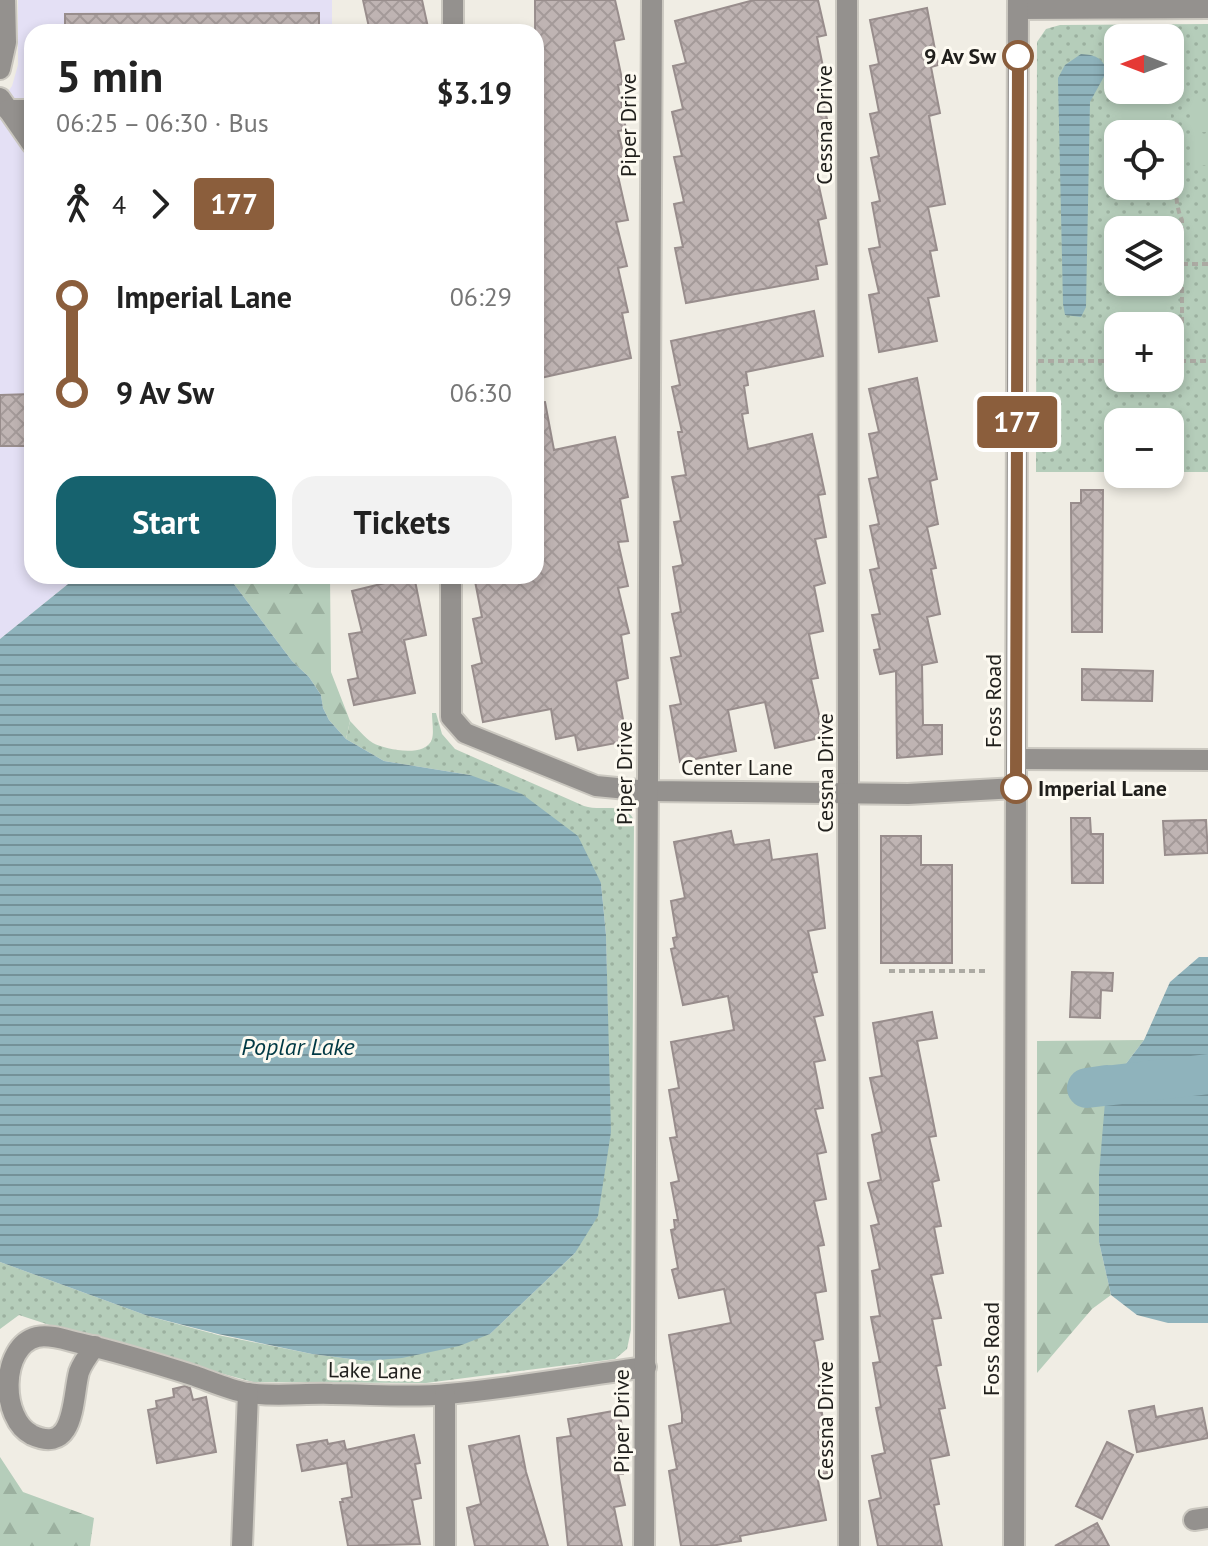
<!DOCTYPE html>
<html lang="en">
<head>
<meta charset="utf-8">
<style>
  body { margin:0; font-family:"PT Sans",sans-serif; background:#f2f2f2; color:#222; height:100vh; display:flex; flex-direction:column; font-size:30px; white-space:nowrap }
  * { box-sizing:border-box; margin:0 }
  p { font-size:26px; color:#767676 }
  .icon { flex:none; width:44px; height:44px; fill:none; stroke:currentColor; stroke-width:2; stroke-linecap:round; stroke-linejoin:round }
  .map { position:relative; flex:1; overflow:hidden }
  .side { position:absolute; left:24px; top:24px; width:520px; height:560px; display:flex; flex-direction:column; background:#fff; border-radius:24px; box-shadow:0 4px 12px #0003 }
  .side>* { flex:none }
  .badge { padding:0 16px; border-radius:6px; font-size:28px; line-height:52px }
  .needle { width:52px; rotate:270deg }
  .fabs { position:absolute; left:1104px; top:24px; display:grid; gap:16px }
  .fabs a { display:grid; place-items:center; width:80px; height:80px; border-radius:16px; background:#fff; box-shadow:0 4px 12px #0003; font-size:40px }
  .map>.badge { position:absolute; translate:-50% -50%; box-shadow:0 0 0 4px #fff }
  .legs { display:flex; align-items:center; gap:12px; height:88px; padding:0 32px; font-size:26px }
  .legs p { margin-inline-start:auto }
  .summary { display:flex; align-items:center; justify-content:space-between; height:136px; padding:0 32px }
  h1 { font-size:44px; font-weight:700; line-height:60px }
  .action { display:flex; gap:16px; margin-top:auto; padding:16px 32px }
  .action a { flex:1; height:92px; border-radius:24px; background:#16626e; color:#fff; font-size:32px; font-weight:700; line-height:92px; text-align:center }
  .action a+a { background:#f2f2f2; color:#222 }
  ul { padding:0 32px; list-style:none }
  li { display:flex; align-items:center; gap:28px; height:96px; font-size:30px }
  li i { display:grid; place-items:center; width:12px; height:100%; margin:0 10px; background:currentColor }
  li i::after { content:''; width:20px; height:20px; margin:-10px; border:6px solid; border-radius:50%; background:#fff }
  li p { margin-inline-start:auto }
  li:first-child i { background:linear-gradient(#0000 50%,currentColor 0) }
  li:last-child i { background:linear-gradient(currentColor 50%,#0000 0) }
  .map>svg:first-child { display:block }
  .commercial { fill:#e4e0f5 }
  .green { fill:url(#green-dots); fill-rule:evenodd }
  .forest { fill:url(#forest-firs) }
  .pitch { fill:#b5cdba }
  .water { fill:url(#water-rules) }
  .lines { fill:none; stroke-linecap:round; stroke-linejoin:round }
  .river { stroke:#8fb3bc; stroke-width:40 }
  .building { fill:url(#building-cross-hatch); stroke:#988d8c; stroke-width:2 }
  .minor-casing { stroke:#cbc8c0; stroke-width:24 }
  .path { stroke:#acaaa3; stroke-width:4; stroke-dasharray:6 4; stroke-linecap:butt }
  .minor { stroke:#94918e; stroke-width:20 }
  .line-1-casing { stroke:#fff; stroke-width:18 }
  .line-1 { stroke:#8b5e3c; stroke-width:12 }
  .stop-1-dot { fill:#fff; stroke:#8b5e3c; stroke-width:4 }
  .labels { text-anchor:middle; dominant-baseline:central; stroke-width:6; stroke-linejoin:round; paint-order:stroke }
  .stop-label { font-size:22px; font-weight:bold; fill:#201f1c; stroke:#fdfaf1; text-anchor:end }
  .street-label { font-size:22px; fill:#201f1c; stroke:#fdfaf1 }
  .water-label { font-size:24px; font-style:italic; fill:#003944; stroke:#fdfaf1 }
</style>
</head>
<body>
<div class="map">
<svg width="1208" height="1546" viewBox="0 0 1208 1546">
  <defs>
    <pattern id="green-dots" width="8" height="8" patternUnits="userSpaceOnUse" patternTransform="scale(2)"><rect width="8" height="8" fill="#b5cdba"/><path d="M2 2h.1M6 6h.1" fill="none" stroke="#9bb09f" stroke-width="1.8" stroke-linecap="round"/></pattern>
    <pattern id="forest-firs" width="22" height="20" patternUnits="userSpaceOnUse" patternTransform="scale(2)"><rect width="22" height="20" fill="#b5cdba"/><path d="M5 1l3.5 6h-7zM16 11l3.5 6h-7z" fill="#9bb09f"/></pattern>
    <pattern id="water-rules" width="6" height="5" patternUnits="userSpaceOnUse" patternTransform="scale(2)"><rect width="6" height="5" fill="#8fb3bc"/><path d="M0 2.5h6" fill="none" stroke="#749198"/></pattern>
    <pattern id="building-cross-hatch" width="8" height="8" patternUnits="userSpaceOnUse" patternTransform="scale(2)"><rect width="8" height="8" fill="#bfb4b3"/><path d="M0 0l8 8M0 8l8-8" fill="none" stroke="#a49a99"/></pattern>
  </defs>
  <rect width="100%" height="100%" fill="#f0ede4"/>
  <!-- commercial -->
  <polygon class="commercial" points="18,0 332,0 332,32 32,32 32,576 78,576 0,639 0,103 12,86 18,65"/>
  <!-- green -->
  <g class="green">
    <path d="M 1208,24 L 1208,472 L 1170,472 L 1170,422 L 1118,422 L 1118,472 L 1036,472 L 1037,42 L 1046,29 L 1060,25 ZM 1118,38 L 1170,38 L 1170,90 L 1118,90 ZM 1118,134 L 1170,134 L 1170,186 L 1118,186 ZM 1118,230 L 1170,230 L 1170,282 L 1118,282 ZM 1118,326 L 1170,326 L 1170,378 L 1118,378 Z"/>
    <path d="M 432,713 L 436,713 L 442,734 L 455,749 L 584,806 C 601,812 625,801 634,820 L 631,1330 L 627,1349 L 615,1359 L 426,1383 L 253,1382 L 80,1335 L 19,1315 L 0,1329 L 0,1262 L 148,1316 L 218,1335 L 312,1354 L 366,1361 L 490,1334 L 575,1253 L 608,1031 L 606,935 L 601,883 L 470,775 L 384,761 L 346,739 L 350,721 C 357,728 365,738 373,743 C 386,750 426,758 432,739 C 434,732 432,721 432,713 Z"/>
  </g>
  <!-- forest -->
  <g class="forest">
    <polygon points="228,576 330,576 331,672 350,721 346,739 329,720 323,708 321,695 309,677 292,661"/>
    <polygon points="1144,1040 1106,1090 1099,1242 1111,1295 1092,1309 1037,1373 1037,1041"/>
    <polygon points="0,1457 23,1492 94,1518 90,1546 0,1546"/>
  </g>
  <!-- pitch -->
  <g class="pitch">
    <rect x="1114" y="103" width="57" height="29"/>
    <rect x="1190" y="103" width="18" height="29"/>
    <rect x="1190" y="136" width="18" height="29"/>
    <polygon points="1111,224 1168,224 1168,230 1118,230 1118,282 1168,282 1168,326 1118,326 1118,341 1111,341"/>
  </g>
  <!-- water -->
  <g class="water">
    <path d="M 1081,54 C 1095,55 1102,57 1107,71 L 1090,102 L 1086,307 L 1081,317 L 1065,315 L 1063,304 L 1058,78 L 1065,65 Z"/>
    <polygon points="78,576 228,576 292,661 309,677 321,695 323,708 329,720 346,739 384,761 470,775 522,794 578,836 601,883 606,935 611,1132 598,1216 575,1253 490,1334 459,1346 402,1358 366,1361 312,1354 218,1334 148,1316 0,1262 0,639"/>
    <polygon points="1199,957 1208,957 1208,1323 1168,1323 1137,1315 1111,1295 1099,1242 1099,1174 1106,1090 1144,1040 1170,982"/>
  </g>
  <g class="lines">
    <!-- river -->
    <polyline class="river" points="1107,1085 1087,1088 1208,1074"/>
  </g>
  <!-- building -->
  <g class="building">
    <polygon points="363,0 422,0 429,32 370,32"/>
    <polygon points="535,0 615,0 624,39 614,41 623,84 618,85 626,130 618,131 628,174 618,176 628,220 616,222 627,266 618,268 628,312 622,313 631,358 536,379"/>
    <polygon points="754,0 818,0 826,35 817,37 826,82 819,83 829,128 817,131 826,171 816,173 826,218 818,220 827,264 816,266 818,279 686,303 675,248 683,247 674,204 684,202 674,157 682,156 672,112 683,109 673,66 686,63 675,21"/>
    <polygon points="927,8 938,65 931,67 940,113 929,116 945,204 928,207 937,250 930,251 939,296 928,298 937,341 879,352 869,295 879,293 869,249 880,247 872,203 880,201 871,158 879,156 870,114 879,112 870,66 879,64 870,20"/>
    <polygon points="319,13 319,32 65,32 65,14"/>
    <polygon points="814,311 823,356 746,372 748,385 744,386 748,413 742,414 748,449 812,434 825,494 818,495 826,537 815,539 825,583 814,586 823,631 809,634 818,678 811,679 824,737 775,748 765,702 728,710 736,751 680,762 670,706 681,704 671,658 681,656 672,614 681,612 673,567 683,565 674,522 681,521 672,477 686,475 678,432 682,432 672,387 680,385 671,341"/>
    <polygon points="917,378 937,479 930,481 938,524 927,527 936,568 931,569 940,614 927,617 937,662 922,665 923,725 942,725 942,754 897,758 896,671 880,674 874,650 880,649 872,615 880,614 870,570 879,568 870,526 879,524 869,479 878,477 869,434 879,432 869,389"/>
    <polygon points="32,394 32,446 0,446 0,395"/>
    <polygon points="545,402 554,450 615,437 628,497 620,499 628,541 618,542 628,586 618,588 629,633 621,635 628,678 616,681 627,741 578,750 575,735 556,739 551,709 483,722 472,666 482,663 473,619 482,617 474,576 536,576 536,403"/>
    <polygon points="1081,490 1103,490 1102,632 1072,632 1071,503 1081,503"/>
    <polygon points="414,576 426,635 404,640 415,693 354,705 348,680 358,678 349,634 362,632 352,591"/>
    <polygon points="1082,669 1153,671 1152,701 1082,700"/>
    <polygon points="1071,818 1090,818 1091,834 1103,834 1103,883 1072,883"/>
    <polygon points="1206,820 1208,853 1165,855 1163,821"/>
    <polygon points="731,831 734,845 769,840 772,860 817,854 825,928 808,931 817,972 812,973 823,1015 814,1017 825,1060 814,1062 823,1108 815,1109 826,1152 817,1154 826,1199 814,1201 824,1245 818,1246 826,1291 815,1293 823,1339 814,1341 822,1385 817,1386 825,1430 818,1432 827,1473 817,1476 826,1520 740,1536 741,1541 711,1546 681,1546 669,1471 677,1469 669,1426 682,1423 682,1414 669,1335 731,1323 724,1289 679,1298 672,1270 678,1268 671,1230 675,1229 674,1220 678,1220 671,1183 679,1181 670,1138 677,1137 669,1090 679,1088 671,1042 734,1030 728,996 683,1005 671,949 675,948 673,938 677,937 671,901 685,898 674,842"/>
    <polygon points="881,836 921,836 921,865 952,865 952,963 881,963"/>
    <polygon points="1072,972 1113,973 1112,991 1101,990 1100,1018 1070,1017"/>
    <polygon points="932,1012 937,1038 917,1041 936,1136 929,1137 939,1180 932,1182 941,1226 934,1227 943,1273 931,1275 941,1318 932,1319 941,1365 936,1366 945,1408 939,1409 949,1455 930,1459 939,1504 934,1505 942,1546 878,1546 869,1501 881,1498 872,1456 885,1453 876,1408 881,1407 873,1363 880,1362 871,1317 880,1316 872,1271 880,1269 871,1226 879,1224 868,1183 881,1180 872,1135 882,1132 870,1078 882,1076 873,1023"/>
    <polygon points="185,1386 190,1388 193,1400 206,1397 216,1452 157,1463 148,1410 157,1408 156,1401 174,1397 173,1389"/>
    <polygon points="1154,1406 1156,1417 1202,1408 1208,1438 1137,1452 1129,1411"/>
    <polygon points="619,1410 624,1437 620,1438 623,1474 618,1474 625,1505 614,1507 622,1546 568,1546 557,1438 571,1436 568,1419"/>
    <polygon points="414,1435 420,1463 415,1464 421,1498 412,1500 420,1544 348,1546 340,1502 343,1502 342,1499 352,1497 347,1463 302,1471 297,1445 327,1440 328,1444 344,1441 346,1450"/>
    <polygon points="519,1436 526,1472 548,1546 475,1546 467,1508 481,1504 469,1446"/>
    <polygon points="1107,1442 1133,1455 1102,1519 1076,1506"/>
    <polygon points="1097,1523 1109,1546 1055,1546"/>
  </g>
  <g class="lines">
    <defs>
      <g id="minor">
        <polyline points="847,0 849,1546"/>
        <polyline points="1018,9 1208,8"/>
        <polyline points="453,32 453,0"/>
        <polyline points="0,69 6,42 5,0"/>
        <polyline points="0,98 32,144"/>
        <polyline points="8,110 32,110"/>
        <polyline points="451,576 451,717 465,733 596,786 648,791 908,794 1016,788"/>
        <polyline points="1017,759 1208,760"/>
        <path d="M 95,1346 C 89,1354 82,1363 79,1372 C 72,1398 76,1455 32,1435 C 0,1419 0,1346 37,1337 C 50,1334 66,1340 79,1343 C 118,1352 157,1364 195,1376 C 212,1382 230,1390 247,1393 C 274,1397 305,1393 332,1394 C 370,1394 410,1398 448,1394 C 514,1388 580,1376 646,1367"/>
        <polyline points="1194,1520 1208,1518"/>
        <polyline points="242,1546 248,1393"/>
        <polyline points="445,1546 445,1395"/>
        <polyline points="644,1546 652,0"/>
        <polyline points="1014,1546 1018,0"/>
      </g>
    </defs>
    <!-- minor casing -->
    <use href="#minor" class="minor-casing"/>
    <!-- path -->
    <g class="path">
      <path d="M 1179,168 C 1176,187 1174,202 1182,220 L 1182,361"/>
      <polyline points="1182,264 1208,264"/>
      <polyline points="1038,361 1118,361"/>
      <polyline points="1170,361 1208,361"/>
      <polyline points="889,971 986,971"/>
    </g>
    <!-- minor -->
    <use href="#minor" class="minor"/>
  </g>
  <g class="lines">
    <defs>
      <polyline id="line-1" points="1016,788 1018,56"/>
    </defs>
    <!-- line-1 casing -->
    <use href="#line-1" class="line-1-casing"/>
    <!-- line-1 -->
    <use href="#line-1" class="line-1"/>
  </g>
  <!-- markers -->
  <g class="stop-1-dot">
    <circle cx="1018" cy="56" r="14"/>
    <circle cx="1016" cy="788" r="14"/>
  </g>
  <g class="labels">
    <!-- stop labels -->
    <g class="stop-label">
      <text x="996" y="56">9 Av Sw</text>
      <text x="1038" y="788" text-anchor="start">Imperial Lane</text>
    </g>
    <!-- street labels -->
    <g class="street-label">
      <text transform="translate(628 125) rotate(-90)">Piper Drive</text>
      <text transform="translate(824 125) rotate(-90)">Cessna Drive</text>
      <text transform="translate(993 701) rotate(-90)">Foss Road</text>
      <text x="737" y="767">Center Lane</text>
      <text transform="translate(624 773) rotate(-90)">Piper Drive</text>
      <text transform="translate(825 773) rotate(-90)">Cessna Drive</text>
      <text transform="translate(991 1349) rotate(-90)">Foss Road</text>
      <text transform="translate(375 1370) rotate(1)">Lake Lane</text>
      <text transform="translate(621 1421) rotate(-90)">Piper Drive</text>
      <text transform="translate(825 1421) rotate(-90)">Cessna Drive</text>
    </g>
    <!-- water labels -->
    <g class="water-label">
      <text x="298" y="1046">Poplar Lake</text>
    </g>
  </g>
</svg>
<div class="fabs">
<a><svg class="needle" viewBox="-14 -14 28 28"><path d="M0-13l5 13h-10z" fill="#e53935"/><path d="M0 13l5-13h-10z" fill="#767676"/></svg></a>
<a><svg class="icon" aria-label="locate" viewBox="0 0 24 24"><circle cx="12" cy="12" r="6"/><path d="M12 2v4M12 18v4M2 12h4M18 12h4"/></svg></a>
<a><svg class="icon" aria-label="layers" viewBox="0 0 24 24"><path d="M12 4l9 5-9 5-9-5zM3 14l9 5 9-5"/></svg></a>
<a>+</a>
<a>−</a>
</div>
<b class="badge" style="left:1017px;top:422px;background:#8b5e3c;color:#fff">177</b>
<section class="side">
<div class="summary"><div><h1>5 min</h1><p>06:25 – 06:30 · Bus</p></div><b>$3.19</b></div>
<div class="legs"><svg class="icon" aria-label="walk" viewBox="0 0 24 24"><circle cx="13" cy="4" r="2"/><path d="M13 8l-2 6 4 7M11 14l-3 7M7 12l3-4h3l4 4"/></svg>4<svg class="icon" aria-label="forward" viewBox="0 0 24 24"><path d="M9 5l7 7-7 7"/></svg><b class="badge" style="background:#8b5e3c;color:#fff">177</b></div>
<ul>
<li><i style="color:#8b5e3c"></i><b>Imperial Lane</b><p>06:29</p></li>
<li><i style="color:#8b5e3c"></i><b>9 Av Sw</b><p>06:30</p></li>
</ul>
<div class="action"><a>Start</a><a>Tickets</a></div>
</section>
</div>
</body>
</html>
